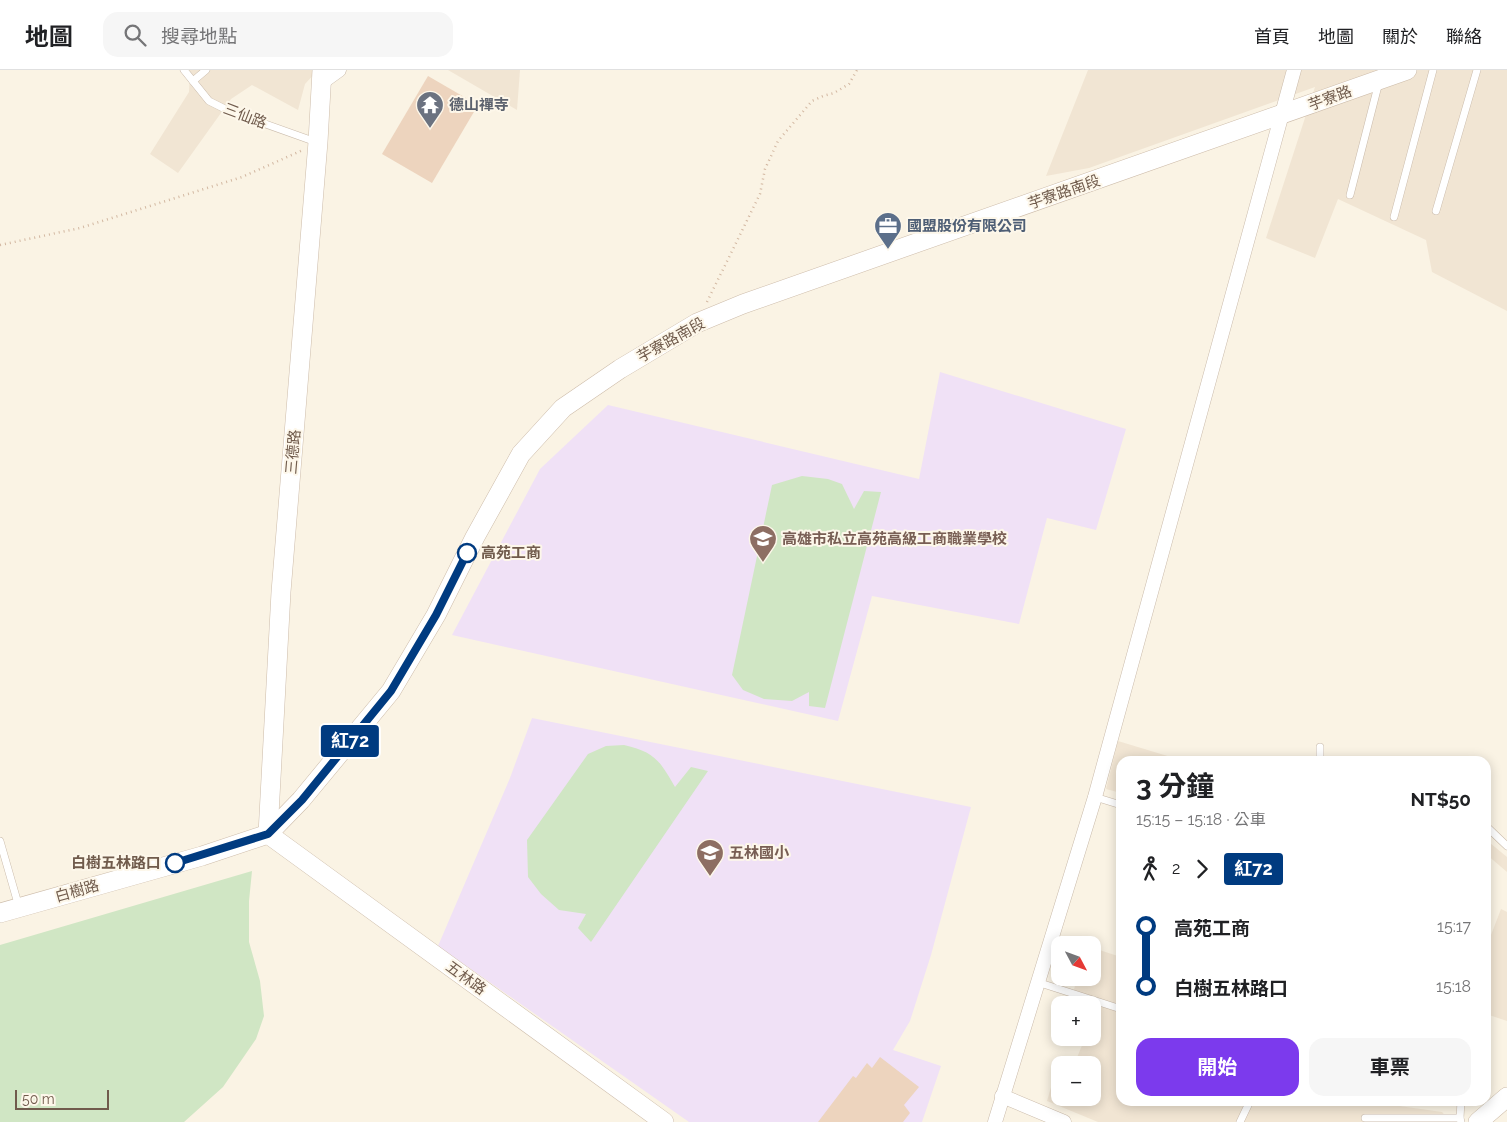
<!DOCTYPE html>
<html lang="zh-TW">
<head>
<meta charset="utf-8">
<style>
  body { margin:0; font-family:Raleway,"Noto Sans TC",sans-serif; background:#f6f6f6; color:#202124; height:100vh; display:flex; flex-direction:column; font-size:19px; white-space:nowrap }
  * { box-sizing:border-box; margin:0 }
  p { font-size:16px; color:#757577 }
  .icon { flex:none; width:28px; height:28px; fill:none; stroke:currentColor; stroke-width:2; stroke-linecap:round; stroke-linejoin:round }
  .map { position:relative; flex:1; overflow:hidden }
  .details { position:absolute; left:1116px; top:686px; width:375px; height:350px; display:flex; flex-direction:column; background:#fff; border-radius:15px; box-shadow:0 2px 12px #0003 }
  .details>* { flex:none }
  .badge { padding:0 10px; border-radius:4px; font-size:18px; line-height:32px }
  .needle { width:32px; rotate:131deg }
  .fabs { position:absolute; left:1051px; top:866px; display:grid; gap:10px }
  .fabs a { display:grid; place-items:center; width:50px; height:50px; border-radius:10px; background:#fff; box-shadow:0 2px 12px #0003; font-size:25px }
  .scale { position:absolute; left:15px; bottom:12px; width:94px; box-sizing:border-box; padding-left:5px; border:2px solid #705b4c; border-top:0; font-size:14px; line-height:18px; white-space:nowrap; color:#705b4c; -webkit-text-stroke:4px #fdf7ea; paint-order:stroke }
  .map>.badge { position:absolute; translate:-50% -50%; box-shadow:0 0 0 2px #fff }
  .legs { display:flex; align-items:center; gap:8px; height:55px; padding:0 20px; font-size:16px }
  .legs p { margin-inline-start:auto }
  .overview { display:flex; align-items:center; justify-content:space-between; height:85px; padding:0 20px }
  h1 { font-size:28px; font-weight:700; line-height:38px }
  .primary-button { display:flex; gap:10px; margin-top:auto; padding:10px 20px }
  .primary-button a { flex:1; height:58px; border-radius:15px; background:#7c3aed; color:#fff; font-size:20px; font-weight:700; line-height:58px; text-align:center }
  .primary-button a+a { background:#f6f6f6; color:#202124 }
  ul { padding:0 20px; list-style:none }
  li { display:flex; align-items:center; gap:18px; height:60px; font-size:19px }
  li i { display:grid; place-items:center; width:8px; height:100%; margin:0 6px; background:currentColor }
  li i::after { content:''; width:12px; height:12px; margin:-6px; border:4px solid; border-radius:50%; background:#fff }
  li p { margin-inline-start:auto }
  li:first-child i { background:linear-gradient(#0000 50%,currentColor 0) }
  li:last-child i { background:linear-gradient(currentColor 50%,#0000 0) }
  header { display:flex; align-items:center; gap:30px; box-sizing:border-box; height:70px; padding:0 25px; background:#fff; border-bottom:1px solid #e0e0e0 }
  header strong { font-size:24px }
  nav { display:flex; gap:28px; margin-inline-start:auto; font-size:18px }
  .search { width:350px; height:45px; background:#f6f6f6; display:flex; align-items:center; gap:12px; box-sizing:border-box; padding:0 18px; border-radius:15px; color:#757577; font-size:19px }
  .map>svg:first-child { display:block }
  .residential { fill:#f1e5d3; fill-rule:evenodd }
  .education { fill:#f0e1f6 }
  .green { fill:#d0e6c4 }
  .building { fill:#edd4be }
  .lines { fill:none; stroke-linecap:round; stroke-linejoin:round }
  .lane-casing { stroke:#cabbab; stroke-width:8 }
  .street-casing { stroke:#cabbab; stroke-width:15 }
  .secondary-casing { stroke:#cdbcaa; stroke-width:20 }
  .path { stroke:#d2b7a1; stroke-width:2.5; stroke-dasharray:1 4; stroke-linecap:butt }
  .lane { stroke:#fff; stroke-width:7 }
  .street { stroke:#fff; stroke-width:14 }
  .secondary { stroke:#fff; stroke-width:19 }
  .line-1-casing { stroke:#fff; stroke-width:11 }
  .line-1 { stroke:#003b80; stroke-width:8 }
  .stop-1-dot { fill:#fff; stroke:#003b80; stroke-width:2.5 }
  .labels { text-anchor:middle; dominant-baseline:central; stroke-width:4; stroke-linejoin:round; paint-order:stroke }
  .street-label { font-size:15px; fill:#705b4c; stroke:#fdf7ea }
  .worship-label { font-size:15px; font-weight:bold; fill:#5b616d; stroke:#fdf7ea; text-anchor:start }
  .service-label { font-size:15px; font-weight:bold; fill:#4e5e75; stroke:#fdf7ea; text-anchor:start }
  .education-label { font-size:15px; font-weight:bold; fill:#785e54; stroke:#fdf7ea; text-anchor:start }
  .stop-label { font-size:15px; font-weight:bold; fill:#705b4c; stroke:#fdf7ea; text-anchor:start }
</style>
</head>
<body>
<header>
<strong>地圖</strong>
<div class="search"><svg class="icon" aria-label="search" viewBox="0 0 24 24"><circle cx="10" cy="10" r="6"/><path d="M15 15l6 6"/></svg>搜尋地點</div>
<nav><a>首頁</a><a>地圖</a><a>關於</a><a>聯絡</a></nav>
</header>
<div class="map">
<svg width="1507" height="1052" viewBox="0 0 1507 1052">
  <rect width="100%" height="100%" fill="#faf3e4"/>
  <!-- residential -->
  <g class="residential">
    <polygon points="190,0 318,0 305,14 298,40 252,15 231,29 178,103 150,84 189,22"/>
    <polygon points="448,0 520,0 517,40"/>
    <polygon points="1088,0 1507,0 1507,241 1432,202 1426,170 1338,129 1315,188 1266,168 1315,17 1089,98 1046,106"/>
    <polygon points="1118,671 1184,691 1121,691 1121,723 1106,719"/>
    <polygon points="1490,773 1507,787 1507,802 1486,784"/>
    <polygon points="1501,839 1507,842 1507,951 1486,944 1486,878"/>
    <path d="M 1093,878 L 1121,887 L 1121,1031 L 1378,1031 L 1378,1033 L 1442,1042 L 1451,1052 L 1098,1052 L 1047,1031 L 1060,986 L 1076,990 L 1085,968 L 1092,968 L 1093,945 L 1095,939 L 1093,938 L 1092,935 L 1083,935 L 1071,931 L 1077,908 L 1092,908 ZM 1060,995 L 1092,995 L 1092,1028 L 1060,1028 Z"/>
  </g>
  <!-- education -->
  <g class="education">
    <polygon points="940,302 1126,359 1096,460 1047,448 1019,554 872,526 838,651 452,565 540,399 608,335 919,409"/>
    <polygon points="532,648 971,737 931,885 910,951 893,980 941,996 922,1052 689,1052 438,876 510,708"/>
  </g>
  <!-- green -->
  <g class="green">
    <polygon points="802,406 828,409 842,414 854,439 864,421 881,422 825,638 809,636 809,622 792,631 764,629 743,620 732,605 772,415"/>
    <path d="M 624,675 C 655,682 660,691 675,717 L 691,697 L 708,701 L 591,872 L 578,858 L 586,844 L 559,840 L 541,824 L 528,807 L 527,770 L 588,684 L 606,676 Z"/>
    <polygon points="252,801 249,831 249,872 260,911 264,946 256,969 223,1017 184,1052 0,1052 0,875"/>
  </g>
  <!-- building -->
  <g class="building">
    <polygon points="428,6 478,35 432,113 382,84"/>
    <polygon points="880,987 919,1017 904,1035 910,1043 903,1052 818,1052 853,1006 856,1008 867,993 872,998"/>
  </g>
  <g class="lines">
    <defs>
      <g id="lane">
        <polyline points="184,0 209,31 229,41 316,72"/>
        <polyline points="193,11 206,0"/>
        <polyline points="1350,125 1379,12"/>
        <polyline points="1436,141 1477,0"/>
        <polyline points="1394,147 1433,0"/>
        <polyline points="1320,691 1320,677"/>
        <polyline points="1095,727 1121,735"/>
        <polyline points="1486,756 1507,776"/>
        <polyline points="0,771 19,837"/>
        <polyline points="1037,912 1121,939"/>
        <polyline points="1365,1048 1460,1048"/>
        <polyline points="1240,1052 1250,1031"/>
        <polyline points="1461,1052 1460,1048 1461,1031"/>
      </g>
      <g id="street">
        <polyline points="321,13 339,0"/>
        <polyline points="1002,1026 1064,1052"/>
        <polyline points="995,1052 1095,727 1294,0"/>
      </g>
      <g id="secondary">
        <polyline points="268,764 281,522 318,72 322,0"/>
        <polyline points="268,764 664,1052"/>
        <polyline points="0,843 202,786 268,764 301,730 391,621 436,545 475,467 521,384 563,338 620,299 697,253 743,234 1407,0"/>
        <polyline points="1478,1052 1507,1027"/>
      </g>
    </defs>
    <!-- lane casing -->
    <use href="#lane" class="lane-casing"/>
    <!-- street casing -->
    <use href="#street" class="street-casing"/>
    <!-- secondary casing -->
    <use href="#secondary" class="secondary-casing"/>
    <!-- path -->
    <g class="path">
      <polyline points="0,175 80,158 242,107 303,80"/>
      <polyline points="707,232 760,124 765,99 778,71 812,31 823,26 834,23 849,14 857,0"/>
    </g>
    <!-- lane -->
    <use href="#lane" class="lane"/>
    <!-- street -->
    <use href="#street" class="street"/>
    <!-- secondary -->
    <use href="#secondary" class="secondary"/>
  </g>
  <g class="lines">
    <defs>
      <polyline id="line-1" points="175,793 268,764 302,730 391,621 436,545 467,483"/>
    </defs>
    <!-- line-1 casing -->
    <use href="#line-1" class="line-1-casing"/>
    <!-- line-1 -->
    <use href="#line-1" class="line-1"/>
  </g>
  <!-- icons -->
  <defs>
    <symbol id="temple-pin" viewBox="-11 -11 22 30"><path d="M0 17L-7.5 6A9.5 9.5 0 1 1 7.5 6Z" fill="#6b7280" stroke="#fdf7ea"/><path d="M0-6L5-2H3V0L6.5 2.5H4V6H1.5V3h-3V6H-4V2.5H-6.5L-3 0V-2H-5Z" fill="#fff"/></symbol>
    <symbol id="office-pin" viewBox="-11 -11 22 30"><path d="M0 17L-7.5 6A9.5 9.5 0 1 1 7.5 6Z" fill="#5c6f8a" stroke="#fdf7ea"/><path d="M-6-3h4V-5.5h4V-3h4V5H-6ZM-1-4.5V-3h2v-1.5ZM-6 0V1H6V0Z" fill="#fff"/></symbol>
    <symbol id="school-pin" viewBox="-11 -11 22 30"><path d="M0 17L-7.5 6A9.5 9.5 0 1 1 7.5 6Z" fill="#8d6e63" stroke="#fdf7ea"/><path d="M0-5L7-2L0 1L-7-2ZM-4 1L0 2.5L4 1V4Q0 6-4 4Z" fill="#fff"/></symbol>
  </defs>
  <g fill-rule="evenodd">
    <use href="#temple-pin" x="414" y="19" width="32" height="43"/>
    <use href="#office-pin" x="872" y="140" width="32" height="43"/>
    <use href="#school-pin" x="747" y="453" width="32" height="43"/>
    <use href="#school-pin" x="694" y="767" width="32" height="43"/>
  </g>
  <!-- markers -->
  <g class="stop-1-dot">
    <circle cx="467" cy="483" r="9"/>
    <circle cx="175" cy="793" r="9"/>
  </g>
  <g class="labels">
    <!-- street labels -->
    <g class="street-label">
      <text transform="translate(1330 28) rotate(-20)">芋寮路</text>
      <text transform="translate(245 46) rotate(21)">三仙路</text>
      <text transform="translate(1064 122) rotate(-19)">芋寮路南段</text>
      <text transform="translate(671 270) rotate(-29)">芋寮路南段</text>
      <text transform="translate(293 382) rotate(-85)">三德路</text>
      <text transform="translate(77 821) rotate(-16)">白樹路</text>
      <text transform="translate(466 908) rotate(36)">五林路</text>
    </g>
    <!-- worship labels -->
    <g class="worship-label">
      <text x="449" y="35">德山禪寺</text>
    </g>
    <!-- service labels -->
    <g class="service-label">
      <text x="907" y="156">國盟股份有限公司</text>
    </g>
    <!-- education labels -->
    <g class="education-label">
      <text x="782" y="469">高雄市私立高苑高級工商職業學校</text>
      <text x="729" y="783">五林國小</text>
    </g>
    <!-- stop labels -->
    <g class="stop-label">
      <text x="481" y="483">高苑工商</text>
      <text x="161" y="793" text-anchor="end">白樹五林路口</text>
    </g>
  </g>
</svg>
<div class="fabs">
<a><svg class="needle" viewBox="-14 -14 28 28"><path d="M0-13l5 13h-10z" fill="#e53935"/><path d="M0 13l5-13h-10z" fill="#757577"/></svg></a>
<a>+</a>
<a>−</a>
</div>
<div class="scale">50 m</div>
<b class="badge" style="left:350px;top:671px;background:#003b80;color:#fff">紅72</b>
<section class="details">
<div class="overview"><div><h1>3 分鐘</h1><p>15:15 – 15:18 · 公車</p></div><b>NT$50</b></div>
<div class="legs"><svg class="icon" aria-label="walk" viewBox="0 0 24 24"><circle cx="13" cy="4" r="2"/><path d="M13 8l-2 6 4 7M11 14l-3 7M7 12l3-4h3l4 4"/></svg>2<svg class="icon" aria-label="forward" viewBox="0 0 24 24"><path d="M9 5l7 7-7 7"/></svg><b class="badge" style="background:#003b80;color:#fff">紅72</b></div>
<ul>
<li><i style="color:#003b80"></i><b>高苑工商</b><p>15:17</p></li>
<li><i style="color:#003b80"></i><b>白樹五林路口</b><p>15:18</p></li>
</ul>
<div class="primary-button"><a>開始</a><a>車票</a></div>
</section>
</div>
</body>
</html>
